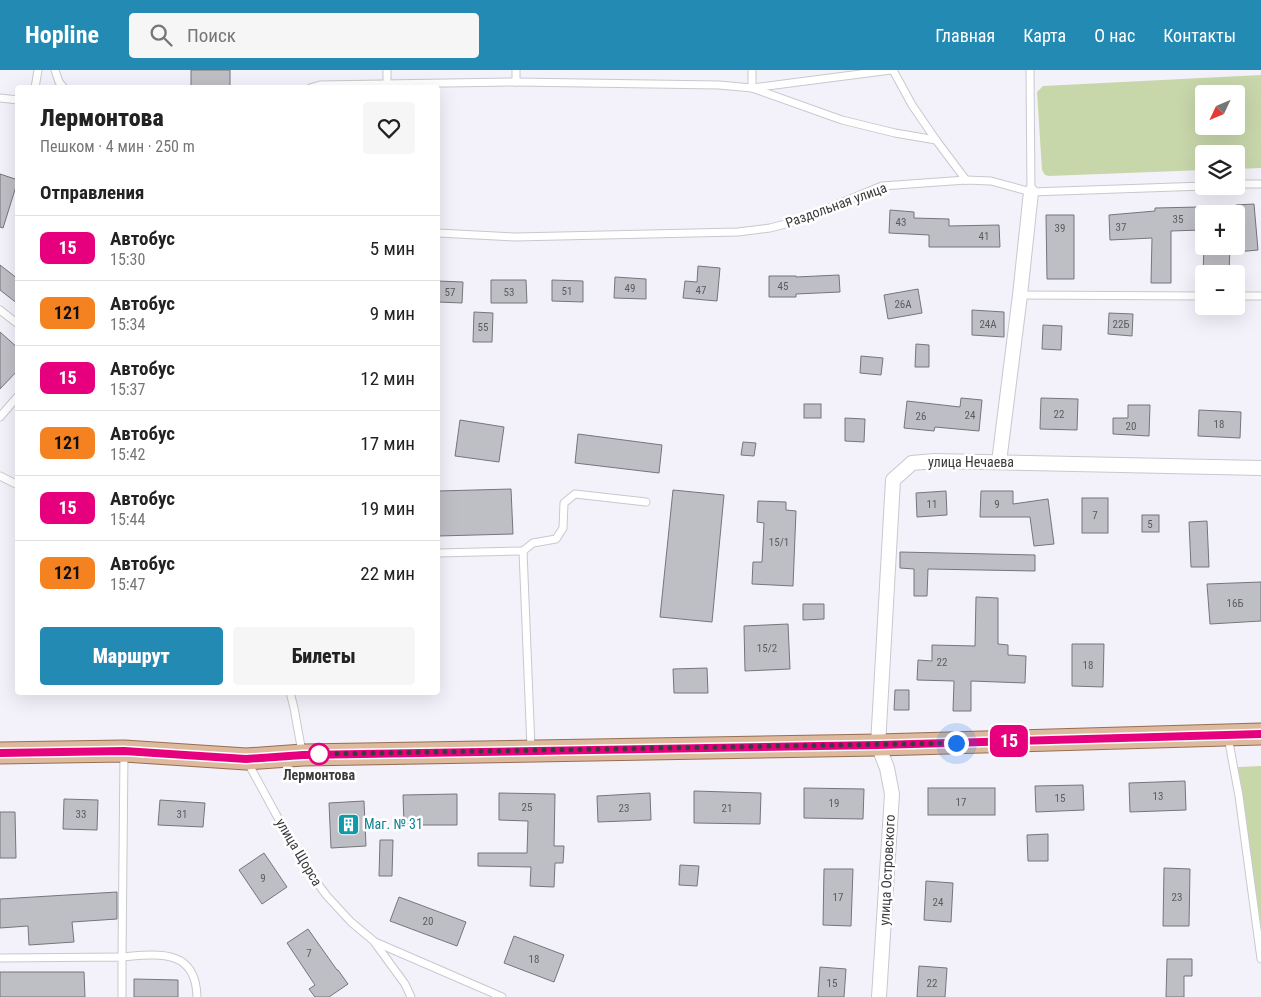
<!DOCTYPE html>
<html lang="ru">
<head>
<meta charset="utf-8">
<style>
  body { margin:0; font-family:"Roboto Condensed",sans-serif; background:#f6f6f6; color:#222; height:100vh; display:flex; flex-direction:column; font-size:19px; white-space:nowrap }
  * { box-sizing:border-box; margin:0 }
  p { font-size:16px; color:#767676 }
  .icon { flex:none; width:28px; height:28px; fill:none; stroke:currentColor; stroke-width:2; stroke-linecap:round; stroke-linejoin:round }
  .map { position:relative; flex:1; overflow:hidden }
  .drawer { position:absolute; left:15px; top:15px; width:425px; height:610px; display:flex; flex-direction:column; background:#fff; border-radius:5px; box-shadow:0 5px 20px #0002 }
  .drawer>* { flex:none }
  .badge { padding:0 10px; border-radius:8px; font-size:18px; line-height:32px }
  .needle { width:32px; rotate:226deg }
  .fabs { position:absolute; left:1195px; top:15px; display:grid; gap:10px }
  .fabs a { display:grid; place-items:center; width:50px; height:50px; border-radius:5px; background:#fff; box-shadow:0 5px 20px #0002; font-size:25px }
  .you { position:absolute; width:25px; height:25px; margin:-12px; border:4px solid #fff; border-radius:50%; background:#1a73e8; box-shadow:0 0 0 8px #1a73e833 }
  .map>.badge { position:absolute; translate:-50% -50%; box-shadow:0 0 0 2px #fff }
  h2 { padding:0 25px; font-size:19px; line-height:45px }
  .round { display:grid; place-items:center; flex:none; width:52px; height:52px; border-radius:5px; background:#f6f6f6 }
  .headline { display:flex; align-items:center; justify-content:space-between; height:85px; padding:0 25px }
  h1 { font-size:24px; font-weight:800; line-height:38px }
  .cta { display:flex; gap:10px; margin-top:auto; padding:10px 25px }
  .cta a { flex:1; height:58px; border-radius:5px; background:#238ab3; color:#fff; font-size:20px; font-weight:800; line-height:58px; text-align:center }
  .cta a+a { background:#f6f6f6; color:#222 }
  ul { padding:0; list-style:none }
  li { display:flex; align-items:center; gap:15px; height:65px; padding:0 25px; border-top:1px solid #e0e0e0 }
  li div { flex:1 }
  li b { display:block; font-size:19px }
  li em { font-style:normal }
  li .badge { min-width:55px; font-weight:700; text-align:center }
  header { display:flex; align-items:center; gap:30px; box-sizing:border-box; height:70px; padding:0 25px; background:#238ab3; color:#fff }
  header strong { font-size:24px }
  nav { display:flex; gap:28px; margin-inline-start:auto; font-size:18px }
  .search { width:350px; height:45px; background:#f6f6f6; display:flex; align-items:center; gap:12px; box-sizing:border-box; padding:0 18px; border-radius:5px; color:#767676; font-size:19px }
  .map>svg:first-child { display:block }
  .green { fill:#c8d7aa; fill-rule:evenodd }
  .building { fill:#bebec5; stroke:#75757b }
  .lines { fill:none; stroke-linecap:round; stroke-linejoin:round }
  .service-casing { stroke:#c8c8cf; stroke-width:9 }
  .minor-casing { stroke:#c8c8cf; stroke-width:16 }
  .primary-casing { stroke:#966f52; stroke-width:23 }
  .service { stroke:#fff; stroke-width:7 }
  .minor { stroke:#fff; stroke-width:14 }
  .primary { stroke:#ddb99e; stroke-width:21 }
  .line-casing { stroke:#fff; stroke-width:11 }
  .line { stroke:#e6007e; stroke-width:8 }
  .walk { stroke:#3b3b3e; stroke-width:5; stroke-dasharray:0 9 }
  .stop-dot { fill:#fff; stroke:#e6007e; stroke-width:2.5 }
  .labels { text-anchor:middle; dominant-baseline:central; stroke-width:5; stroke-linejoin:round; paint-order:stroke }
  .number-label { font-size:11px; fill:#5c5c60 }
  .street-label { font-size:14px; fill:#3b3b3e; stroke:#fff }
  .stop-label { font-size:14px; font-weight:bold; fill:#3b3b3e; stroke:#fff }
  .culture-label { font-size:14px; fill:#0d838f; stroke:#fff; text-anchor:start }
</style>
</head>
<body>
<header>
<strong>Hopline</strong>
<div class="search"><svg class="icon" aria-label="search" viewBox="0 0 24 24"><circle cx="10" cy="10" r="6"/><path d="M15 15l6 6"/></svg>Поиск</div>
<nav><a>Главная</a><a>Карта</a><a>О нас</a><a>Контакты</a></nav>
</header>
<div class="map">
<svg width="1261" height="927" viewBox="0 0 1261 927">
  <rect width="100%" height="100%" fill="#f3f2fa"/>
  <!-- green -->
  <g class="green">
    <path d="M 1261,5 L 1261,98 L 1236,99 L 1236,84 L 1204,84 L 1204,100 L 1049,106 L 1045,105 L 1042,100 L 1037,22 L 1043,16 ZM 1204,24 L 1236,24 L 1236,56 L 1204,56 Z"/>
    <polygon points="1261,696 1261,856 1238,697"/>
  </g>
  <!-- building -->
  <g class="building">
    <rect x="191" y="0" width="39" height="18"/>
    <polygon points="0,104 18,110 3,158 0,157"/>
    <polygon points="1254,134 1258,180 1236,182 1236,135"/>
    <polygon points="1200,137 1201,160 1171,161 1171,213 1151,213 1152,168 1110,170 1109,145 1155,141 1155,138"/>
    <polygon points="890,140 914,142 914,148 949,149 949,156 999,155 1000,177 929,177 929,165 889,163"/>
    <polygon points="1046,145 1074,145 1074,209 1047,209"/>
    <polygon points="1204,176 1230,176 1229,204 1203,204"/>
    <polygon points="0,195 18,209 18,234 0,220"/>
    <polygon points="698,196 720,198 717,231 683,228 685,211 697,212"/>
    <polygon points="839,205 840,222 796,224 796,227 769,227 769,206 796,206 796,207"/>
    <polygon points="615,207 646,209 646,229 614,228"/>
    <polygon points="491,210 526,210 527,233 491,233"/>
    <polygon points="552,210 583,211 583,232 552,231"/>
    <polygon points="438,211 463,212 462,233 438,232"/>
    <polygon points="918,219 922,243 888,249 884,225"/>
    <polygon points="972,240 1004,242 1004,267 972,265"/>
    <polygon points="474,242 493,243 492,272 473,272"/>
    <polygon points="1109,243 1133,244 1132,266 1108,264"/>
    <polygon points="1043,255 1062,256 1061,280 1042,279"/>
    <polygon points="0,262 18,278 18,300 0,319"/>
    <polygon points="916,274 929,275 929,297 915,297"/>
    <polygon points="861,286 883,288 881,305 860,303"/>
    <polygon points="961,328 982,330 979,361 935,357 934,361 904,358 907,331 960,337"/>
    <polygon points="1041,328 1078,329 1077,360 1040,359"/>
    <rect x="804" y="334" width="17" height="14"/>
    <polygon points="1128,335 1150,335 1149,366 1113,364 1113,348 1128,348"/>
    <polygon points="1199,340 1241,342 1240,368 1198,366"/>
    <polygon points="845,348 865,349 864,372 845,371"/>
    <polygon points="460,350 504,357 499,392 455,386"/>
    <polygon points="578,364 662,375 659,403 575,393"/>
    <polygon points="743,372 756,373 754,386 741,385"/>
    <polygon points="511,419 513,464 438,466 438,421"/>
    <polygon points="673,420 724,425 712,552 660,547"/>
    <polygon points="946,421 947,445 917,447 916,423"/>
    <polygon points="981,421 1013,421 1013,434 1048,429 1054,474 1034,476 1030,447 980,447"/>
    <rect x="1082" y="428" width="26" height="35"/>
    <polygon points="758,431 786,432 786,440 796,441 793,516 752,514 753,492 762,492 764,453 757,452"/>
    <rect x="1142" y="445" width="17" height="17"/>
    <polygon points="1207,451 1209,497 1191,497 1189,452"/>
    <polygon points="900,482 1035,485 1035,501 928,499 927,526 914,526 914,499 900,498"/>
    <polygon points="1261,512 1261,551 1210,554 1207,514"/>
    <polygon points="976,527 998,528 998,574 1008,575 1008,585 1026,586 1025,613 971,611 971,641 953,641 954,611 917,610 918,590 932,591 932,575 975,576"/>
    <polygon points="803,534 824,534 824,549 803,550"/>
    <polygon points="788,554 790,599 745,601 744,556"/>
    <polygon points="1072,574 1104,574 1103,617 1072,616"/>
    <polygon points="707,598 708,623 674,623 673,599"/>
    <polygon points="895,620 909,620 909,640 894,640"/>
    <polygon points="1185,711 1186,740 1130,742 1129,713"/>
    <polygon points="1083,715 1084,740 1036,742 1035,716"/>
    <polygon points="804,718 864,719 863,749 804,748"/>
    <rect x="928" y="718" width="67" height="27"/>
    <polygon points="694,721 761,723 760,754 694,753"/>
    <polygon points="499,723 555,724 554,776 564,776 563,793 555,793 554,817 530,816 531,797 478,796 478,783 527,783 528,751 499,750"/>
    <polygon points="650,723 651,750 598,752 597,726"/>
    <polygon points="457,724 457,755 404,755 403,725"/>
    <polygon points="64,729 98,730 97,760 63,759"/>
    <polygon points="160,730 205,733 203,757 158,755"/>
    <polygon points="364,731 366,776 331,778 329,733"/>
    <polygon points="0,742 15,742 16,788 0,788"/>
    <polygon points="1048,764 1048,791 1028,791 1027,765"/>
    <polygon points="380,770 393,770 392,806 379,806"/>
    <polygon points="264,783 287,817 262,834 239,800"/>
    <polygon points="680,795 699,796 697,816 679,815"/>
    <polygon points="1164,798 1190,799 1189,856 1163,856"/>
    <polygon points="824,799 853,799 851,856 823,855"/>
    <polygon points="926,811 953,813 951,852 924,850"/>
    <polygon points="117,822 117,849 72,852 74,872 29,875 28,856 0,858 0,829"/>
    <polygon points="399,827 466,852 457,876 390,851"/>
    <polygon points="308,859 337,900 338,900 348,914 329,927 315,927 309,919 315,915 287,873"/>
    <polygon points="514,866 564,885 554,912 504,893"/>
    <polygon points="1167,889 1192,889 1192,906 1184,906 1184,927 1166,927"/>
    <polygon points="919,896 947,898 945,927 917,927"/>
    <polygon points="820,897 846,899 844,927 818,927"/>
    <polygon points="0,902 84,902 85,927 0,927"/>
    <polygon points="134,909 178,910 178,927 134,927"/>
  </g>
  <g class="lines">
    <defs>
      <g id="service">
        <polyline points="55,0 59,12 64,18"/>
        <polyline points="516,0 516,12"/>
        <polyline points="752,0 752,18 891,0"/>
        <polyline points="893,0 912,35 936,70"/>
        <polyline points="1030,0 1031,122"/>
        <polyline points="387,15 387,0"/>
        <polyline points="35,18 38,0"/>
        <polyline points="310,18 320,15 516,12 719,15 752,18 842,50 895,63 936,70 966,110"/>
        <polyline points="0,28 18,30"/>
        <polyline points="1236,114 1261,114"/>
        <polyline points="438,163 515,167 738,162 770,158 797,151 882,116 966,110 991,111 1031,122 1204,116"/>
        <polyline points="1020,225 1204,226"/>
        <polyline points="1236,226 1261,226"/>
        <polyline points="0,240 18,254"/>
        <polyline points="0,347 18,326"/>
        <polyline points="0,406 18,415"/>
        <polyline points="438,483 523,481"/>
        <polyline points="290,622 294,638 302,682"/>
        <polyline points="1228,667 1239,726 1261,889"/>
        <polyline points="531,678 523,481 533,473 556,469 563,458 564,433 575,424 646,432"/>
        <path d="M 124,684 L 122,887 C 158,884 196,878 197,927"/>
        <polyline points="247,691 303,794 327,826 351,852 375,872 502,927"/>
        <polyline points="375,873 405,914 411,927"/>
        <polyline points="0,888 122,887 122,927"/>
      </g>
      <g id="minor">
        <polyline points="999,392 1020,225 1031,122"/>
        <polyline points="879,927 892,724 887,698 878,675 893,410 912,393 934,391 1261,398"/>
      </g>
      <polyline id="primary" points="0,683 124,681 246,689 303,685 878,675 1261,664"/>
    </defs>
    <!-- service casing -->
    <use href="#service" class="service-casing"/>
    <!-- minor casing -->
    <use href="#minor" class="minor-casing"/>
    <!-- primary casing -->
    <use href="#primary" class="primary-casing"/>
    <!-- service -->
    <use href="#service" class="service"/>
    <!-- minor -->
    <use href="#minor" class="minor"/>
    <!-- primary -->
    <use href="#primary" class="primary"/>
  </g>
  <g class="lines">
    <defs>
      <polyline id="line" points="0,683 124,681 246,689 303,685 878,675 1261,664"/>
    </defs>
    <!-- line casing -->
    <use href="#line" class="line-casing"/>
    <!-- line -->
    <use href="#line" class="line"/>
    <!-- walk -->
    <polyline class="walk" points="319,684 956,673"/>
  </g>
  <!-- icons -->
  <defs>
    <symbol id="building-square" viewBox="-11 -11 22 22"><rect x="-9" y="-9" width="18" height="18" rx="4" fill="#0f9aa8" stroke="#fff"/><path d="M-4-6H4V6H1V3H-1V6H-4ZM-2.5-4.3h1.7v1.8h-1.7ZM.8-4.3h1.7v1.8H.8ZM-2.5-1h1.7V.8h-1.7ZM.8-1h1.7V.8H.8Z" fill="#fff"/></symbol>
  </defs>
  <g fill-rule="evenodd">
    <use href="#building-square" x="336" y="742" width="25" height="25"/>
  </g>
  <!-- markers -->
  <circle class="stop-dot" cx="319" cy="684" r="10"/>
  <g class="labels">
    <!-- number labels -->
    <g class="number-label">
      <text x="1178" y="149">35</text>
      <text x="901" y="152">43</text>
      <text x="1121" y="157">37</text>
      <text x="1060" y="158">39</text>
      <text x="984" y="166">41</text>
      <text x="783" y="216">45</text>
      <text x="630" y="218">49</text>
      <text x="701" y="220">47</text>
      <text x="567" y="221">51</text>
      <text x="450" y="222">57</text>
      <text x="509" y="222">53</text>
      <text x="903" y="234">26А</text>
      <text x="988" y="254">24А</text>
      <text x="1121" y="254">22Б</text>
      <text x="483" y="257">55</text>
      <text x="1059" y="344">22</text>
      <text x="970" y="345">24</text>
      <text x="921" y="346">26</text>
      <text x="1219" y="354">18</text>
      <text x="1131" y="356">20</text>
      <text x="932" y="434">11</text>
      <text x="997" y="434">9</text>
      <text x="1095" y="445">7</text>
      <text x="1150" y="454">5</text>
      <text x="779" y="472">15/1</text>
      <text x="1235" y="533">16Б</text>
      <text x="767" y="578">15/2</text>
      <text x="942" y="592">22</text>
      <text x="1088" y="595">18</text>
      <text x="1158" y="726">13</text>
      <text x="1060" y="728">15</text>
      <text x="961" y="732">17</text>
      <text x="834" y="733">19</text>
      <text x="527" y="737">25</text>
      <text x="624" y="738">23</text>
      <text x="727" y="738">21</text>
      <text x="81" y="744">33</text>
      <text x="182" y="744">31</text>
      <text x="263" y="808">9</text>
      <text x="838" y="827">17</text>
      <text x="1177" y="827">23</text>
      <text x="938" y="832">24</text>
      <text x="428" y="851">20</text>
      <text x="309" y="883">7</text>
      <text x="534" y="889">18</text>
      <text x="832" y="913">15</text>
      <text x="932" y="913">22</text>
    </g>
    <!-- street labels -->
    <g class="street-label">
      <text transform="translate(836 135) rotate(-20)">Раздольная улица</text>
      <text x="971" y="392">улица Нечаева</text>
      <text transform="translate(299 782) rotate(59)">улица Щорса</text>
      <text transform="translate(887 800) rotate(-87)">улица Островского</text>
    </g>
    <!-- stop labels -->
    <g class="stop-label">
      <text x="319" y="705">Лермонтова</text>
    </g>
    <!-- culture labels -->
    <g class="culture-label">
      <text x="364" y="754">Маг. № 31</text>
    </g>
  </g>
</svg>
<div class="fabs">
<a><svg class="needle" viewBox="-14 -14 28 28"><path d="M0-13l5 13h-10z" fill="#e53935"/><path d="M0 13l5-13h-10z" fill="#767676"/></svg></a>
<a><svg class="icon" aria-label="layers" viewBox="0 0 24 24"><path d="M12 4l9 5-9 5-9-5zM3 14l9 5 9-5"/></svg></a>
<a>+</a>
<a>−</a>
</div>
<div class="you" style="left:956px;top:673px"></div>
<b class="badge" style="left:1009px;top:671px;background:#e6007e;color:#fff">15</b>
<section class="drawer">
<div class="headline"><div><h1>Лермонтова</h1><p>Пешком · 4 мин · 250 m</p></div><a class="round"><svg class="icon" aria-label="heart" viewBox="0 0 24 24"><path d="M12 20l-8-8c-3-5 5-10 8-4 3-6 11-1 8 4z"/></svg></a></div>
<h2>Отправления</h2>
<ul>
<li><span class="badge" style="background:#e6007e;color:#fff">15</span><div><b>Автобус</b><p>15:30</p></div><em>5 мин</em></li>
<li><span class="badge" style="background:#f58220;color:#111">121</span><div><b>Автобус</b><p>15:34</p></div><em>9 мин</em></li>
<li><span class="badge" style="background:#e6007e;color:#fff">15</span><div><b>Автобус</b><p>15:37</p></div><em>12 мин</em></li>
<li><span class="badge" style="background:#f58220;color:#111">121</span><div><b>Автобус</b><p>15:42</p></div><em>17 мин</em></li>
<li><span class="badge" style="background:#e6007e;color:#fff">15</span><div><b>Автобус</b><p>15:44</p></div><em>19 мин</em></li>
<li><span class="badge" style="background:#f58220;color:#111">121</span><div><b>Автобус</b><p>15:47</p></div><em>22 мин</em></li>
</ul>
<div class="cta"><a>Маршрут</a><a>Билеты</a></div>
</section>
</div>
</body>
</html>
